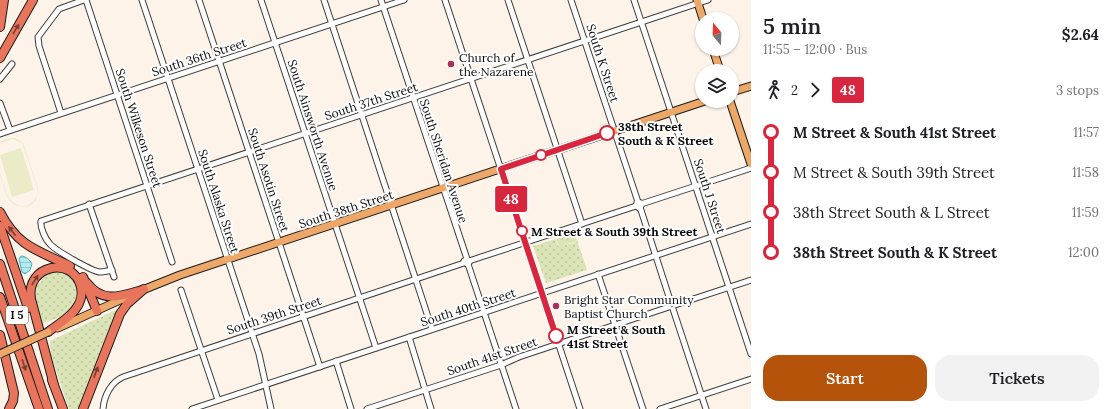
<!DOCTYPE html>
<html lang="en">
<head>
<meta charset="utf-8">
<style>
  body { margin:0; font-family:Lora,serif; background:#f2f2f2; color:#202124; height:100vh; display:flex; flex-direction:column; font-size:15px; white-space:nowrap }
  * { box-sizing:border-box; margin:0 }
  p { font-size:13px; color:#757577 }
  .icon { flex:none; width:22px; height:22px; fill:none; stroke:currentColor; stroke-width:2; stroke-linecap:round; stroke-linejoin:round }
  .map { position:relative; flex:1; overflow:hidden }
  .sheet { display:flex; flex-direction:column; background:#fff; width:360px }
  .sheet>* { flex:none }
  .badge { padding:0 8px; border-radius:3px; font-size:14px; line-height:26px }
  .needle { width:26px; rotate:341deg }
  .controls { position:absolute; left:695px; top:12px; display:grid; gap:8px }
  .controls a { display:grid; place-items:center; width:44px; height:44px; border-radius:50%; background:#fff; box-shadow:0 1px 3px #0004; font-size:20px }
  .map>.badge { position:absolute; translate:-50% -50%; box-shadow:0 0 0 2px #fff }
  .legs { display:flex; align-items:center; gap:6px; height:44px; padding:0 12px; font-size:13px }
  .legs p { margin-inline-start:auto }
  .headline { display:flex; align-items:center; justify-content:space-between; height:68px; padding:0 12px }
  h1 { font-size:22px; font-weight:600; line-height:30px }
  .primary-button { display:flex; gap:8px; margin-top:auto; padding:8px 12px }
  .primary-button a { flex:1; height:46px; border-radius:16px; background:#b45309; color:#fff; font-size:16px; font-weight:600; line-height:46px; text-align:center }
  .primary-button a+a { background:#f2f2f2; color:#202124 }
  ul { padding:0 12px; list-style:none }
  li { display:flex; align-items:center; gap:14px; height:40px; font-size:15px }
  li i { display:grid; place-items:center; width:6px; height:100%; margin:0 5px; background:currentColor }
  li i::after { content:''; width:10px; height:10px; margin:-5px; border:3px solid; border-radius:50%; background:#fff }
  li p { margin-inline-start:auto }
  li:first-child i { background:linear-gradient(#0000 50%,currentColor 0) }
  li:last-child i { background:linear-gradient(currentColor 50%,#0000 0) }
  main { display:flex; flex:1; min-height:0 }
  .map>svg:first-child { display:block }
  .grass { fill:url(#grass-dots) }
  .park { fill:url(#park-crowns) }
  .pitch { fill:#e9ecc7 }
  .water { fill:url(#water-rules); stroke:#3fb2c1 }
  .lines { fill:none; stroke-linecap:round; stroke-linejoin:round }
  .minor-casing { stroke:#3d3d3d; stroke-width:7 }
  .major-casing { stroke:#1b1b1b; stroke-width:9 }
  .highway-casing { stroke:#1b1b1b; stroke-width:10 }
  .minor { stroke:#fff; stroke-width:5 }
  .major { stroke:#eda869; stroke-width:7 }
  .highway { stroke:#e8745c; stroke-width:8 }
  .major-bridge-casing { stroke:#1b1b1b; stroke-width:9; stroke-linecap:butt }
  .major-bridge { stroke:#eda869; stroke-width:7 }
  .oneway { fill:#793f33 }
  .line-1-casing { stroke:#fff; stroke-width:9 }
  .line-1 { stroke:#d7263d; stroke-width:6 }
  .poi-dot { fill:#ad2f58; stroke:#fff; stroke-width:1.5 }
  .stop-1-dot { fill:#fff; stroke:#d7263d; stroke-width:2 }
  .labels { text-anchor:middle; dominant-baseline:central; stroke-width:4; stroke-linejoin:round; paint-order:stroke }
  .shield { fill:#fff; stroke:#545454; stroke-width:1 }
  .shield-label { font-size:11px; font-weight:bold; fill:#0a0a0a }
  .street-label { font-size:12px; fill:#0a0a0a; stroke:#fff }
  .poi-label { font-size:12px; fill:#0a0a0a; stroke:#fff; text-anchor:start }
  .stop-label { font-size:12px; font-weight:bold; fill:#0a0a0a; stroke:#fff; text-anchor:start }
</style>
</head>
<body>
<main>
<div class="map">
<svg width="751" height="409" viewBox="0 0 751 409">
  <defs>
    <pattern id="grass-dots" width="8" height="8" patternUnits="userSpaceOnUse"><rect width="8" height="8" fill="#dbe4b6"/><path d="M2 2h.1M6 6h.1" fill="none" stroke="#bbc29b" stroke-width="1.8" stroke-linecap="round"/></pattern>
    <pattern id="park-crowns" width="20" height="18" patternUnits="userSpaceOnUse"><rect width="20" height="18" fill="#dbe4b6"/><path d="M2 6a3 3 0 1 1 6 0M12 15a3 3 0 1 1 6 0" fill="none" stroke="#bbc29b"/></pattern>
    <pattern id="water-rules" width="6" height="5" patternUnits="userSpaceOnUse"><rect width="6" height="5" fill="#b2eaf0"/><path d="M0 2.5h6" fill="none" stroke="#98c7cc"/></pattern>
  </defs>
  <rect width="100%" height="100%" fill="#fdf3e9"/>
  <!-- grass -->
  <g class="grass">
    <polygon points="556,239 558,246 575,243 577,240 587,270 546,283 533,246"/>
    <path d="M 58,271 C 60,272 65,272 67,273 C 84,282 80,305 66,314 C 59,319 50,320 43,323 L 36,302 L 35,285 C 42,283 42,281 44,274 L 49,272 Z"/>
    <path d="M 122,307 C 103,335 94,370 82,401 L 81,409 L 69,409 L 51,355 L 50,341 Z"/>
  </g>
  <!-- park -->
  <polygon class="park" points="569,235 574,236 577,240 575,242 559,246 556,239"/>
  <!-- pitch -->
  <g class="pitch">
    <path d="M 11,138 L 15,138 L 23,143 L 38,188 L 36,200 C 31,206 27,208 19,206 C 6,204 4,186 0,175 L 0,172 C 4,186 8,209 27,206 C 35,202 38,196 37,187 L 22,143 L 13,139 L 0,143 L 1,141 Z"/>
    <polygon points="21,148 34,190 12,197 0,155"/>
  </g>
  <!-- water -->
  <path class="water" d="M 21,256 C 26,256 30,260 32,264 L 30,270 L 25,274 L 22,272 L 19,259 Z"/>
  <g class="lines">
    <defs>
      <g id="minor">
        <polyline points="86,0 172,262"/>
        <polyline points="142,0 259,354 271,409"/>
        <polyline points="199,0 320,367"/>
        <polyline points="261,0 376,348"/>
        <polyline points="324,0 432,329"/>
        <polyline points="381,0 467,259 469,261 469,263 467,264 464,261 467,259"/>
        <polyline points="445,0 580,409"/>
        <polyline points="508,0 582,224"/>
        <polyline points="571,0 638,202"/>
        <polyline points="634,0 751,354"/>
        <polyline points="0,79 12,64"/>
        <polyline points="0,103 10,130"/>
        <polyline points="61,113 39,46 38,37 59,9 84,0"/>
        <polyline points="0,134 404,0"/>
        <polyline points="89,204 114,277"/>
        <polyline points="641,204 751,168"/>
        <polyline points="640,207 671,303"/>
        <polyline points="469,261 633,207 636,206 639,208 641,206 641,203 637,202 636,206"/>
        <polyline points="468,264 516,409"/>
        <path d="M 112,270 C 108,271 104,272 99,272 C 90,270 56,251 50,244 C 45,239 40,227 41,221 L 708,0"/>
        <polyline points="598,274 643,409"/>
        <polyline points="181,290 218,400"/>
        <polyline points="675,305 751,280"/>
        <polyline points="673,309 706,409"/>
        <polyline points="409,337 431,409"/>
        <polyline points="336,361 351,409"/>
        <path d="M 103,409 C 104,396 111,382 123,377 L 464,263"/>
        <polyline points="192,409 751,224"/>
        <polyline points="367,409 501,365 519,357 669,307"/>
        <polyline points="660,409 751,379"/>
      </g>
      <g id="major">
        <polyline points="697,0 703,19"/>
        <polyline points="713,49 720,71"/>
        <polyline points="732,92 751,86"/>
        <polyline points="730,101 751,164"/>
        <polyline points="140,291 180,275 705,101"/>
        <polyline points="58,328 129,296"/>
      </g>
      <g id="highway">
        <polyline points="0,27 4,0"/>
        <polyline points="0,58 33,0"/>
        <path d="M 0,212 C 18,247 37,250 70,266"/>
        <polyline points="0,226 28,308"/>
        <polyline points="0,264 48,409"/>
        <polyline points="83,277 97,311"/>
        <path d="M 87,283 C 103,304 121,296 142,290"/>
        <polyline points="0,297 39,409"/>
        <path d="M 48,332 C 57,325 68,319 75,310 C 80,304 83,295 81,287 C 73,255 25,265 31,299 L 54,385"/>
        <polyline points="0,335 14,393 13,401 9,409"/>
        <polyline points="52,380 63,409"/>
        <polyline points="83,409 120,314 127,304 144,289"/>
      </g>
    </defs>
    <!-- minor casing -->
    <use href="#minor" class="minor-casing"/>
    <!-- major casing -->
    <use href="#major" class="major-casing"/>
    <!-- highway casing -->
    <use href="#highway" class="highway-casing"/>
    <!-- minor -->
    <use href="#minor" class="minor"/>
    <!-- major -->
    <use href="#major" class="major"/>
    <!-- highway -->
    <use href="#highway" class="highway"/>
    <defs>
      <polyline id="major-bridge" points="0,354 48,332"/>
    </defs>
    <!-- major-bridge casing -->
    <use href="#major-bridge" class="major-bridge-casing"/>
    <!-- major-bridge -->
    <use href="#major-bridge" class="major-bridge"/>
  </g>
  <!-- one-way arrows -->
  <defs><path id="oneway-solid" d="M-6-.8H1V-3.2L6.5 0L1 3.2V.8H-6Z"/></defs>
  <g class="oneway">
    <use href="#oneway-solid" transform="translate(16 29) rotate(-59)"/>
    <use href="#oneway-solid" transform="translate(12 231) rotate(-127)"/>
    <use href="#oneway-solid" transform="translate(35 280) rotate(-57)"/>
    <use href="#oneway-solid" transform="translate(24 365) rotate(71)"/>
    <use href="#oneway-solid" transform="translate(96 372) rotate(-69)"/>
  </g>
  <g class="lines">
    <defs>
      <polyline id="line-1" points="556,336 501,169 607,133"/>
    </defs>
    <!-- line-1 casing -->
    <use href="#line-1" class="line-1-casing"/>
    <!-- line-1 -->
    <use href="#line-1" class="line-1"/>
  </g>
  <!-- markers -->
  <g class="poi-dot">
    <circle cx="451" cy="64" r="4"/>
    <circle cx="556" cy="306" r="4"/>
  </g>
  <g class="stop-1-dot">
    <circle cx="607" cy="133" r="7"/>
    <circle cx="541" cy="155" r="5"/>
    <circle cx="522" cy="231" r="5"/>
    <circle cx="556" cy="336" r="7"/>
  </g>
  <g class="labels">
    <!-- shield labels -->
    <rect class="shield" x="6" y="306" width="22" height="18" rx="3"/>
    <g class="shield-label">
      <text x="17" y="315">I 5</text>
    </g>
    <!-- street labels -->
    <g class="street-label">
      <text transform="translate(199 57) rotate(-18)">South 36th Street</text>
      <text transform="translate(603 63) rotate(72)">South K Street</text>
      <text transform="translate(371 101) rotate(-18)">South 37th Street</text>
      <text transform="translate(313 125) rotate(72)">South Ainsworth Avenue</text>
      <text transform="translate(139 128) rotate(72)">South Wilkeson Street</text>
      <text transform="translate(444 161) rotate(72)">South Sheridan Avenue</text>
      <text transform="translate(269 180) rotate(72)">South Asotin Street</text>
      <text transform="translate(710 196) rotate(72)">South J Street</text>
      <text transform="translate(219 201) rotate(72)">South Alaska Street</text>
      <text transform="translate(346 209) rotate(-18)">South 38th Street</text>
      <text transform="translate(468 307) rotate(-18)">South 40th Street</text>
      <text transform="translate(274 315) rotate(-18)">South 39th Street</text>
      <text transform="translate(492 356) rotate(-19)">South 41st Street</text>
    </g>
    <!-- poi labels -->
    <g class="poi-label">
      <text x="459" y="57">Church of<tspan x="459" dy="14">the Nazarene</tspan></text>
      <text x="564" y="299">Bright Star Community<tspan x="564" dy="14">Baptist Church</tspan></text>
    </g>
    <!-- stop labels -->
    <g class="stop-label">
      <text x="618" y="126">38th Street<tspan x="618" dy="14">South &amp; K Street</tspan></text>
      <text x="531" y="231">M Street &amp; South 39th Street</text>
      <text x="567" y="329">M Street &amp; South<tspan x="567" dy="14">41st Street</tspan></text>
    </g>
  </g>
</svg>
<div class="controls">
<a><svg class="needle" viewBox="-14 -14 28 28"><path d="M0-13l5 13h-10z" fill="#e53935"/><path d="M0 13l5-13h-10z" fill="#757577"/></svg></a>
<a><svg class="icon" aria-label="layers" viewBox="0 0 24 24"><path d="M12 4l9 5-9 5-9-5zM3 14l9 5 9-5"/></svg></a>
</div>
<b class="badge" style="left:511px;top:199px;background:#d7263d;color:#fff">48</b>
</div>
<section class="sheet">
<div class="headline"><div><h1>5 min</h1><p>11:55 – 12:00 · Bus</p></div><b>$2.64</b></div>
<div class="legs"><svg class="icon" aria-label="walk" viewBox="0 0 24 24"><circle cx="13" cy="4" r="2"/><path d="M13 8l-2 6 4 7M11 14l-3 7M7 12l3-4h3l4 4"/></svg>2<svg class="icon" aria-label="forward" viewBox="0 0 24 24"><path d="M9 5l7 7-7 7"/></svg><b class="badge" style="background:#d7263d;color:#fff">48</b><p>3 stops</p></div>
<ul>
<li><i style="color:#d7263d"></i><b>M Street &amp; South 41st Street</b><p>11:57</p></li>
<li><i style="color:#d7263d"></i><span>M Street &amp; South 39th Street</span><p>11:58</p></li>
<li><i style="color:#d7263d"></i><span>38th Street South &amp; L Street</span><p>11:59</p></li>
<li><i style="color:#d7263d"></i><b>38th Street South &amp; K Street</b><p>12:00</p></li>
</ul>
<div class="primary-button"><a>Start</a><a>Tickets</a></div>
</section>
</main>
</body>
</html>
